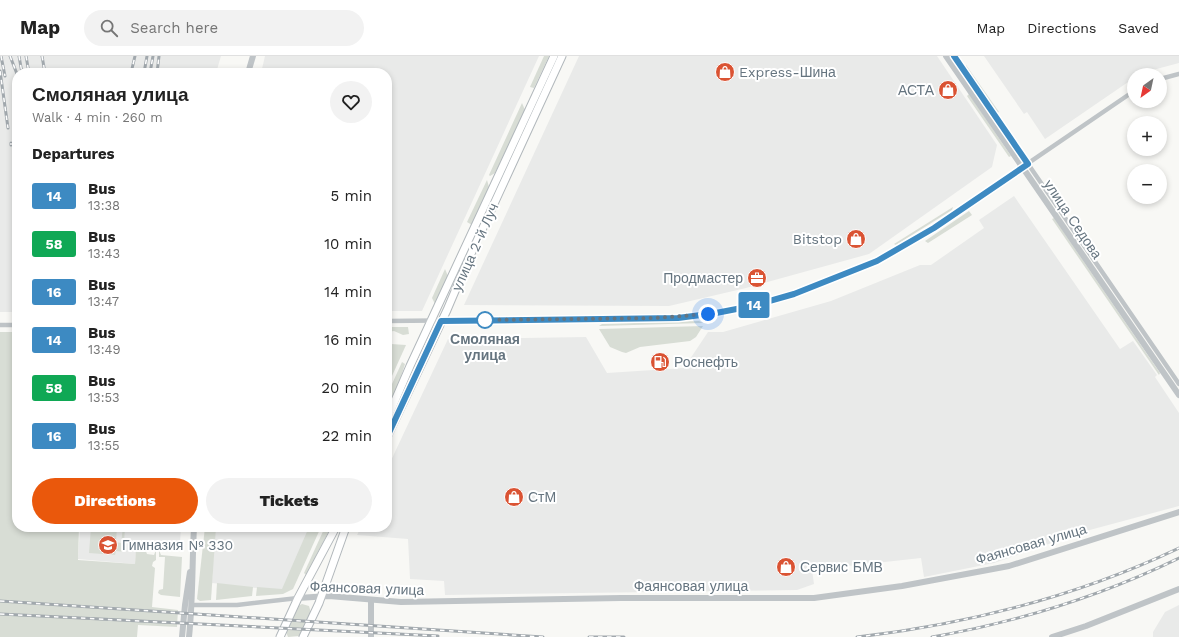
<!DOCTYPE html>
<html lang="en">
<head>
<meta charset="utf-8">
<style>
  body { margin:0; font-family:"Work Sans",sans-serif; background:#f2f2f2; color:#222; height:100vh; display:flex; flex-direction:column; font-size:15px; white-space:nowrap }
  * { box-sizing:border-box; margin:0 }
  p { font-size:13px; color:#767676 }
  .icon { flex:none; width:22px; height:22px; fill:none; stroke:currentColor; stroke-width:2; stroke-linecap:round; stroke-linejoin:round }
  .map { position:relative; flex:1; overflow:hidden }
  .panel { position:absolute; left:12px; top:12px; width:380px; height:464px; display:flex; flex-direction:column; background:#fff; border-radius:16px; box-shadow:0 2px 6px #0003 }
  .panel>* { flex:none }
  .badge { padding:0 8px; border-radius:3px; font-size:14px; line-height:26px }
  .needle { width:26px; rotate:213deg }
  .controls { position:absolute; left:1127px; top:12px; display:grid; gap:8px }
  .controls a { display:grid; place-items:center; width:40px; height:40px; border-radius:50%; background:#fff; box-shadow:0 2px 6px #0003; font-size:20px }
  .you { position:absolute; width:20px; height:20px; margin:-10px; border:3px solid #fff; border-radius:50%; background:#1a73e8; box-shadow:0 0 0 6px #1a73e833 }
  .map>.badge { position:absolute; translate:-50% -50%; box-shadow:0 0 0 2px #fff }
  h2 { padding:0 20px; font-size:15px; line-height:36px }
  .round { display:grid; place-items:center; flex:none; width:42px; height:42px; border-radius:21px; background:#f2f2f2 }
  .overview { display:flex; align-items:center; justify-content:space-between; height:68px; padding:0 20px }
  h1 { font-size:19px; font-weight:800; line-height:30px }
  .cta { display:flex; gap:8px; margin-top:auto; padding:8px 20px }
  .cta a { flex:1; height:46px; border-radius:24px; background:#ea580c; color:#fff; font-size:16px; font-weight:800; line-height:46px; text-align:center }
  .cta a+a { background:#f2f2f2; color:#222 }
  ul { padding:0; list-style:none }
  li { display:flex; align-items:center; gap:12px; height:48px; padding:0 20px }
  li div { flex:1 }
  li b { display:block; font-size:15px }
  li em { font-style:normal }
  li .badge { min-width:44px; font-weight:700; text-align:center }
  header { display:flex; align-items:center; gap:24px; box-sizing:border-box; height:56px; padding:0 20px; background:#fff; border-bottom:1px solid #e0e0e0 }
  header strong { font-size:19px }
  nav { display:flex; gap:22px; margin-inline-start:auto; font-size:14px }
  .search { width:280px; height:36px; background:#f2f2f2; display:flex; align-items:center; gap:10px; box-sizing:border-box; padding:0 14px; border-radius:22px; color:#767676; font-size:15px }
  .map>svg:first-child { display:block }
  .built { fill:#e9eae9 }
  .green { fill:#d8ddd5 }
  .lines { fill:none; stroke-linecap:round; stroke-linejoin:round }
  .secondary-casing { stroke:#b2b8bc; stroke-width:9 }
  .minor { stroke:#bfc4c7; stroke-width:4.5 }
  .tertiary { stroke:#bfc4c7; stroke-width:6 }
  .secondary { stroke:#fff; stroke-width:7 }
  .rail-casing { stroke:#a1a8ad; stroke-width:3 }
  .rail { stroke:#fff; stroke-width:1.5; stroke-dasharray:4.5; stroke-linecap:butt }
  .line-casing { stroke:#fff; stroke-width:9 }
  .line { stroke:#3d8ac2; stroke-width:6 }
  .walk { stroke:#65747f; stroke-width:4; stroke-dasharray:0 7.2 }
  .stop-dot { fill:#fff; stroke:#3d8ac2; stroke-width:2 }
  .labels { text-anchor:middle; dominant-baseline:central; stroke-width:4; stroke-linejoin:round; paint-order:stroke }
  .poi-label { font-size:14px; fill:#65747f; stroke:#fff; text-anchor:start }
  .street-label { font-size:14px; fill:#65747f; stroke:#fff }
  .stop-label { font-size:14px; font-weight:bold; fill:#65747f; stroke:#fff }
</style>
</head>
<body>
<header>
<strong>Map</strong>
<div class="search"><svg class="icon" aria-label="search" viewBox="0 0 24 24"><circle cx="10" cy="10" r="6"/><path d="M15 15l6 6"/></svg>Search here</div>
<nav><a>Map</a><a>Directions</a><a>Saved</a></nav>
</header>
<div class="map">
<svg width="1179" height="581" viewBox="0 0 1179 581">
  <rect width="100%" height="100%" fill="#f8f8f5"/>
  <!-- built -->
  <g class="built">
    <polygon points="0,0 221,0 216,17 17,17 17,256 0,256"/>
    <polygon points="265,0 539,0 422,255 387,255 387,17 261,17"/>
    <polygon points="579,0 937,0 997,89 992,111 869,198 746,232 669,250 464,249"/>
    <polygon points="984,0 1179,0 1179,7 1134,19 1134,22 1045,83 1027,56 1024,58"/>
    <polygon points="1014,140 1120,293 1133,285 1157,319 1155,321 1179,357 1179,450 1086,475 994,507 924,521 921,502 812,514 814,528 797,534 445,539 444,525 410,523 408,483 357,479 361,471 387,471 387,413 448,283 586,281 607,317 684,312 708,276 723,276 831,245 920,209 931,209 984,172 979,164"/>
    <polygon points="80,471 181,471 180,487 137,484 135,508 78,503"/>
    <polygon points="215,471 310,471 282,535 212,527"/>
    <polygon points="1179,549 1179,581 1153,581 1153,576 1165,556"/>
  </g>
  <!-- green -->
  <g class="green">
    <polygon points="544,0 549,0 534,32 530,31"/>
    <polygon points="966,9 999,56 997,57 966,13"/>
    <polygon points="969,38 1011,100 1009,101 967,40"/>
    <polygon points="522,47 525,54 495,117 490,120 489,119"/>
    <polygon points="487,124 489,131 472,169 467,166"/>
    <polygon points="953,151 952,154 896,189 894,188"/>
    <polygon points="969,155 972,159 928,187 925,185"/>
    <polygon points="1054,162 1160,317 1159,319 1052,163"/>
    <polygon points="445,213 448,220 435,248 432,242"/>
    <polygon points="699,265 703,267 599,270 602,268"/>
    <polygon points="703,270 696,281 690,285 640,291 626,297 622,296 610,291 599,273"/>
    <polygon points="387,271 408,271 409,278 403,279 394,275 387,276"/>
    <polygon points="0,276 17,276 17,471 79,471 78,504 135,508 136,493 145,493 147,498 154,499 156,494 156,504 153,506 152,510 155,512 152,551 178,554 177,571 138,569 137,581 0,581"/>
    <polygon points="391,288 406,289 387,331 387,298"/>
    <polygon points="402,306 405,308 399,327 387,354 387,339"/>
    <polygon points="91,471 117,471 116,486 121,487 123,471 125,471 124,487 126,487 125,496 116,495 115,499 89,497"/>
    <polygon points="205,471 216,471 211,544 200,545 197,543"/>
    <polygon points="309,471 321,471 293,533 283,538 256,540 257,531 282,533"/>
    <polygon points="325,471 331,471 306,519 304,517"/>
    <polygon points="159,494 161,499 182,501 180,541 161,539 158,537 159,534 163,533 165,501 159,501"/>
    <polygon points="217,527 253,531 252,540 216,544"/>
    <polygon points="302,548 309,550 311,557 299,580 288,581 286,576 298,550"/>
  </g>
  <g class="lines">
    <defs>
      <g id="secondary">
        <polyline points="387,363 410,310 554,0"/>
        <polyline points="387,381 447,254 470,200 562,0"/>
        <polyline points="280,581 298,542 336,471"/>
        <polyline points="303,581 319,547 346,471"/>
      </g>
    </defs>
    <!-- secondary casing -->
    <use href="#secondary" class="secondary-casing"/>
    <!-- minor -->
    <g class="minor">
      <polyline points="954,0 1179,328"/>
      <polyline points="1160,23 1179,18"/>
      <polyline points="387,265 678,262 724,256 776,243 819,229 877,205 933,172 1134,35"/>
      <polyline points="0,269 17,269"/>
      <polyline points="193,549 237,549 298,542"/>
    </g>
    <!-- tertiary -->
    <g class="tertiary">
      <polyline points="946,0 1179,339"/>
      <polyline points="248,17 253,0"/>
      <polyline points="298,542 329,540 401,546 621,542 814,542 902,530 1009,510 1179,456"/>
      <polyline points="182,581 185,549 190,516"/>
      <path d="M 189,581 C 193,544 192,508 194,471"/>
      <polyline points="371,581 371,544"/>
      <polyline points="1052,581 1086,570 1179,533"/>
    </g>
    <!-- secondary -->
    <use href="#secondary" class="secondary"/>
    <defs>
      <g id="rail">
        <polyline points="1,0 5,20"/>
        <polyline points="10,0 17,18"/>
        <polyline points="19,0 22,17"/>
        <polyline points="26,0 29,17"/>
        <polyline points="42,0 45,17"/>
        <polyline points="0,15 8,72"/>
        <polyline points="131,17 135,0"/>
        <polyline points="144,17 147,0"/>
        <polyline points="150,17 153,0"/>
        <polyline points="157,17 159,0"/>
        <polyline points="11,87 11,89"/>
        <polyline points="0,545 543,581"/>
        <polyline points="0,558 438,580"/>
        <polyline points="589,581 624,581"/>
        <path d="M 857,581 C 968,568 1078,540 1179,492"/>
        <path d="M 932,581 C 1017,566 1101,540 1179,502"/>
      </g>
    </defs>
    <!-- rail casing -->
    <use href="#rail" class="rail-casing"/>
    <!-- rail -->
    <use href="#rail" class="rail"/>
  </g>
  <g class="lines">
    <defs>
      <polyline id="line" points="387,381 441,265 678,262 716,257 752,250 794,238 877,205 934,172 1028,108 954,0"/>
    </defs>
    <!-- line casing -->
    <use href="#line" class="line-casing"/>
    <!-- line -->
    <use href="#line" class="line"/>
    <!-- walk -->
    <polyline class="walk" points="485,264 656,262 708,258"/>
  </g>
  <!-- icons -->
  <defs>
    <symbol id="shop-disc" viewBox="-11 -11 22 22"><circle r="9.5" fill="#da5333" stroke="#fff"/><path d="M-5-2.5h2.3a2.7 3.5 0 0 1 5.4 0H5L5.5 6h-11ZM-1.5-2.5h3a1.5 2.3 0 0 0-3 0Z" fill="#fff"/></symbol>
    <symbol id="office-disc" viewBox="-11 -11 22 22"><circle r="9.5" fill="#da5333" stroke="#fff"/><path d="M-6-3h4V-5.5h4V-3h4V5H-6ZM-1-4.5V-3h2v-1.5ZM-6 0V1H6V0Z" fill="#fff"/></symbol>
    <symbol id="fuel-disc" viewBox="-11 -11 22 22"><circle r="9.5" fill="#da5333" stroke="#fff"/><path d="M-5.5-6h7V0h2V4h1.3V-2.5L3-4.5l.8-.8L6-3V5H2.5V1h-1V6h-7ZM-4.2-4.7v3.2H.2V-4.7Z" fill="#fff"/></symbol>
    <symbol id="school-disc" viewBox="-11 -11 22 22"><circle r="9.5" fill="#da5333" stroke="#fff"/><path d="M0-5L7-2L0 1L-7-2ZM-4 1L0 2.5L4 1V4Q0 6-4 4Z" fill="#fff"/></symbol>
  </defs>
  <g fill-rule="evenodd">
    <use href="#shop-disc" x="714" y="5" width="22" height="22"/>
    <use href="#shop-disc" x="937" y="23" width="22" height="22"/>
    <use href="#shop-disc" x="845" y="172" width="22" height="22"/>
    <use href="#office-disc" x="746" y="211" width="22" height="22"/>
    <use href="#fuel-disc" x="649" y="295" width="22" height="22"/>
    <use href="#shop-disc" x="503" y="430" width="22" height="22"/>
    <use href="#school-disc" x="97" y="478" width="22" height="22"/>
    <use href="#shop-disc" x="775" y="500" width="22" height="22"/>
  </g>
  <!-- markers -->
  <circle class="stop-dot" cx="485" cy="264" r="8"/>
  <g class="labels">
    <!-- poi labels -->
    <g class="poi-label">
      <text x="739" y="16">Express-Шина</text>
      <text x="934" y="34" text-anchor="end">АСТА</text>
      <text x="842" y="183" text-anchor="end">Bitstop</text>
      <text x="743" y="222" text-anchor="end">Продмастер</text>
      <text x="674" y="306">Роснефть</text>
      <text x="528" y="441">СтМ</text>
      <text x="122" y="489">Гимназия № 330</text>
      <text x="800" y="511">Сервис БМВ</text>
    </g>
    <!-- street labels -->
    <g class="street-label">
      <text transform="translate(1073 163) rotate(56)">улица Седова</text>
      <text transform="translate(475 191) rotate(-66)">улица 2-й Луч</text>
      <text transform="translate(1031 488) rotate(-16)">Фаянсовая улица</text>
      <text x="691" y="530">Фаянсовая улица</text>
      <text transform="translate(367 532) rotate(2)">Фаянсовая улица</text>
    </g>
    <!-- stop labels -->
    <g class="stop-label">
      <text x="485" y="283">Смоляная<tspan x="485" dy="16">улица</tspan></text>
    </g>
  </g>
</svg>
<div class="controls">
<a><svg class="needle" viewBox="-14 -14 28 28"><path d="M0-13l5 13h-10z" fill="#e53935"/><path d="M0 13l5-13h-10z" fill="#767676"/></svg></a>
<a>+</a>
<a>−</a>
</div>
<div class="you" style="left:708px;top:258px"></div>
<b class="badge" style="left:754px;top:249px;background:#3d8ac2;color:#fff">14</b>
<section class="panel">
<div class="overview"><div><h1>Смоляная улица</h1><p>Walk · 4 min · 260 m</p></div><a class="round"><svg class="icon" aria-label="heart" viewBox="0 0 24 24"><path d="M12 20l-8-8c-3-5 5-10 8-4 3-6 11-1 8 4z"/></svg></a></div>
<h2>Departures</h2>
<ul>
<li><span class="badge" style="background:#3d8ac2;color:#fff">14</span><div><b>Bus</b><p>13:38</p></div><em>5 min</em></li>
<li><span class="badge" style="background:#10a855;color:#fff">58</span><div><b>Bus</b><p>13:43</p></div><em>10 min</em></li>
<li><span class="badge" style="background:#3d8ac2;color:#fff">16</span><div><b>Bus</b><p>13:47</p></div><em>14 min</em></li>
<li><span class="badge" style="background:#3d8ac2;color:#fff">14</span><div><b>Bus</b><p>13:49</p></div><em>16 min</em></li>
<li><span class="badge" style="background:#10a855;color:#fff">58</span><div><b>Bus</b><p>13:53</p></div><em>20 min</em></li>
<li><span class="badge" style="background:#3d8ac2;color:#fff">16</span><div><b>Bus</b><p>13:55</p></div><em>22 min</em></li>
</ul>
<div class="cta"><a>Directions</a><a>Tickets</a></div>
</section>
</div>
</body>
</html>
